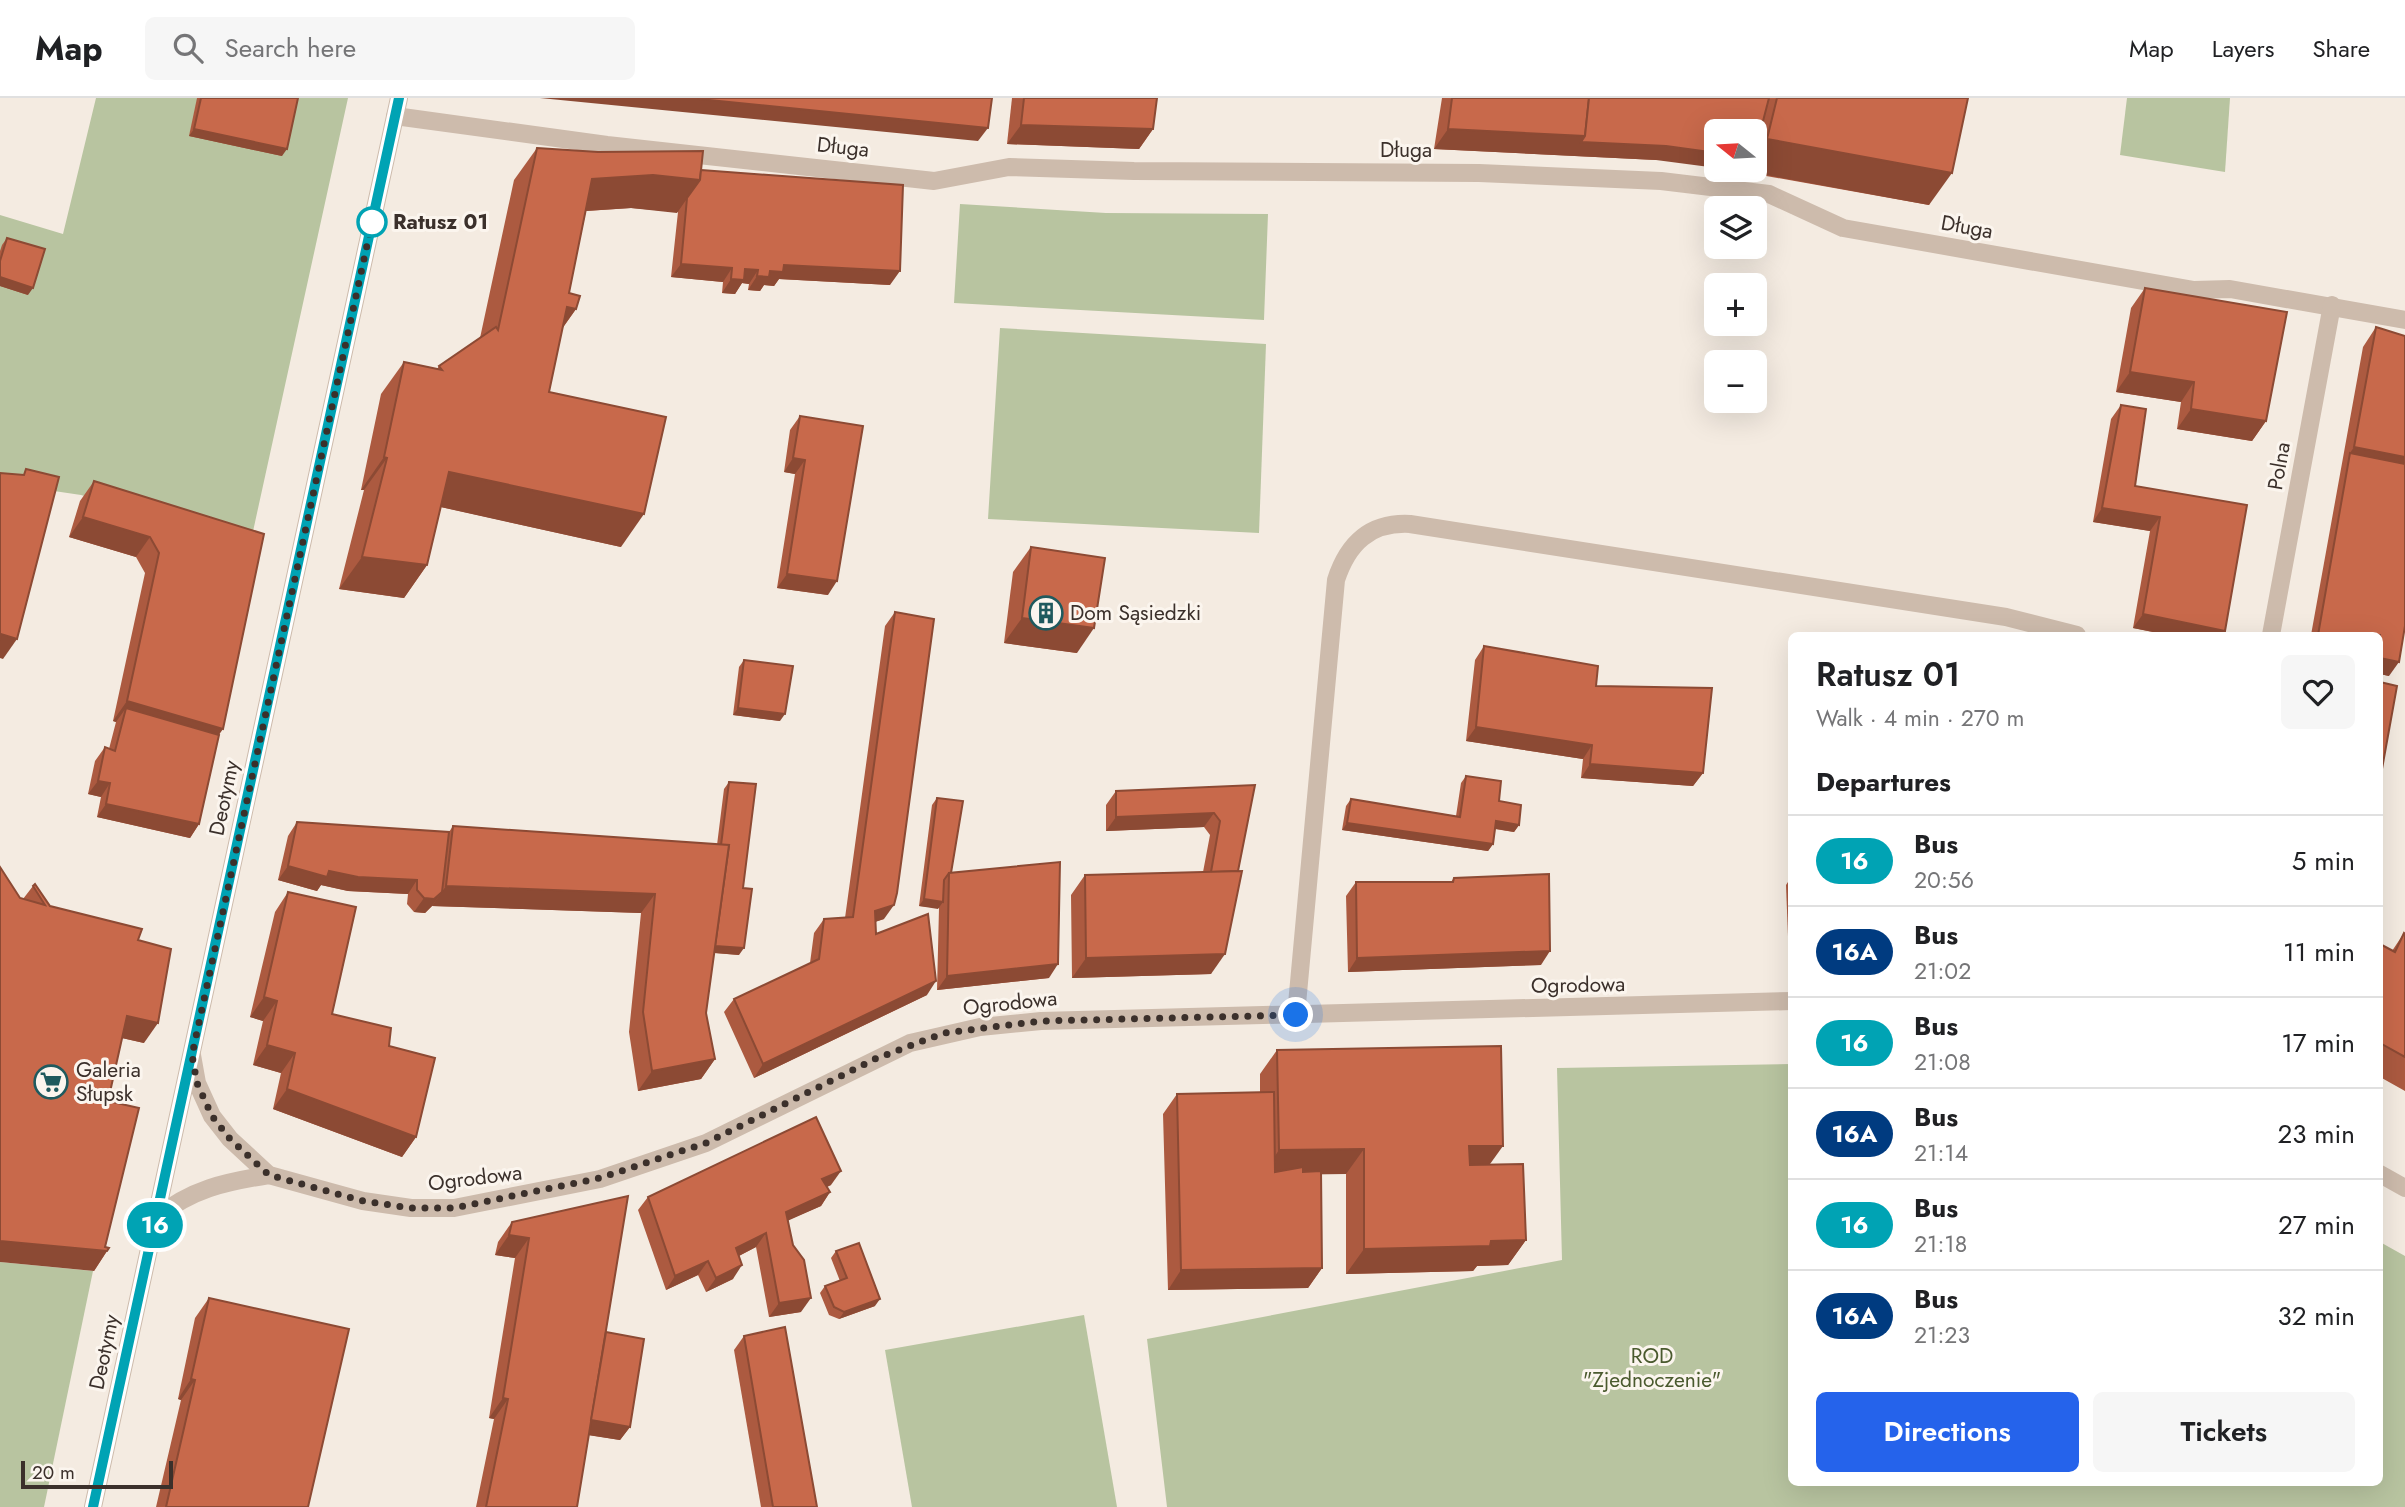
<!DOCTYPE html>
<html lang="en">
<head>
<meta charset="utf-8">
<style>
  body { margin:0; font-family:Jost,sans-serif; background:#f6f6f6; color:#202124; height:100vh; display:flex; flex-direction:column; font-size:26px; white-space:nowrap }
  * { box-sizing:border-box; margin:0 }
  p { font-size:23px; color:#757577 }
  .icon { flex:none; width:38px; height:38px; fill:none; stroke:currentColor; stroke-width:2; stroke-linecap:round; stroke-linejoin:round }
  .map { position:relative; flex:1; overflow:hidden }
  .sheet { position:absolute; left:1788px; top:534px; width:595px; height:854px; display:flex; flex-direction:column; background:#fff; border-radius:10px; box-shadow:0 7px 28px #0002 }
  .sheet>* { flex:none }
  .badge { padding:0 14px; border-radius:23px; font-size:24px; line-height:46px }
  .needle { width:46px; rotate:288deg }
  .buttons { position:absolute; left:1704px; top:21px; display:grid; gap:14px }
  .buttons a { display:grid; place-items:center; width:63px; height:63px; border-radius:10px; background:#fff; box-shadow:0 7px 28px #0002; font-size:35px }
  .scale { position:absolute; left:21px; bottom:18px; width:152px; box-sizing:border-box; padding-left:7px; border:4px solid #3b302b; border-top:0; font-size:19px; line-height:24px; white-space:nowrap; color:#3b302b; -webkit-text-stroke:5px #fbf5ee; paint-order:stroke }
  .you { position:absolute; width:35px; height:35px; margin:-18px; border:5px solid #fff; border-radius:50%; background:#1a73e8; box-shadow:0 0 0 10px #1a73e833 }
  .map>.badge { position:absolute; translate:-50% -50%; box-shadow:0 0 0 4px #fff }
  h2 { padding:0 28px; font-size:26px; line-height:63px }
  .round { display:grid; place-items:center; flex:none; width:74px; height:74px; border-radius:10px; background:#f6f6f6 }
  .head { display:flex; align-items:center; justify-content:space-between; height:119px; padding:0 28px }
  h1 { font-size:33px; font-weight:600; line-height:52px }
  .button { display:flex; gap:14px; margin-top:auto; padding:14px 28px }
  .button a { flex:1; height:80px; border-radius:10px; background:#2563eb; color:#fff; font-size:28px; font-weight:600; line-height:80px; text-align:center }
  .button a+a { background:#f6f6f6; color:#202124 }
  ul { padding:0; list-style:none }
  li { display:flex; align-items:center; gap:21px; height:91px; padding:0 28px; border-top:2px solid #e0e0e0 }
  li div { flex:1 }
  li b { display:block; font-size:26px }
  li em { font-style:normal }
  li .badge { min-width:77px; font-weight:700; text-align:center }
  header { display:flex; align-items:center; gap:42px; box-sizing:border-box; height:98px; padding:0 35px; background:#fff; border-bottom:2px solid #e0e0e0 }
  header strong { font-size:33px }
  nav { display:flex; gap:38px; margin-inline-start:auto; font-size:24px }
  .search { width:490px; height:63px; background:#f6f6f6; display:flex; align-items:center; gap:18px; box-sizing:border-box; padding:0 24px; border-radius:10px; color:#757577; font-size:26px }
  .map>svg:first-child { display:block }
  .green { fill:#b8c4a0 }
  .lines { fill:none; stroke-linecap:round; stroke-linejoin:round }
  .minor { stroke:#cdbbac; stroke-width:18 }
  .wall { fill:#ac5a40 }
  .shaded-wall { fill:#8c4a34 }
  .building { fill:#c8694b; stroke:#8c4a34; stroke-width:2 }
  .line-casing { stroke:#fff; stroke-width:16 }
  .line { stroke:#00a3b4; stroke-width:10 }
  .walk { stroke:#3b302b; stroke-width:7; stroke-dasharray:0 12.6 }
  .stop-dot { fill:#fff; stroke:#00a3b4; stroke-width:3.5 }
  .labels { text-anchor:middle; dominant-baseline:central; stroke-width:6; stroke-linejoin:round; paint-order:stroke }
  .street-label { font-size:21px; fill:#3b302b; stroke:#fbf5ee }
  .stop-label { font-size:21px; font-weight:bold; fill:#3b302b; stroke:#fbf5ee; text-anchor:start }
  .poi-label { font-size:21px; fill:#3b302b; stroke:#fbf5ee; text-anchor:start }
  .park-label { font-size:21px; fill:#4a5a2e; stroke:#fbf5ee }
</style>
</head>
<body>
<header>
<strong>Map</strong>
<div class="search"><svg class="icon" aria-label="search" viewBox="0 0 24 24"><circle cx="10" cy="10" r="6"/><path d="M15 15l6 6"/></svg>Search here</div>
<nav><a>Map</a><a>Layers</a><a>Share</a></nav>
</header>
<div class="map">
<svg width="2405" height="1409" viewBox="0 0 2405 1409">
  <rect width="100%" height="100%" fill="#f4ebe1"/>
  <!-- green -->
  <g class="green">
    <polygon points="96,0 348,0 250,447 81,397 0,385 0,117 63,136"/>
    <polygon points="2127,0 2230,0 2225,74 2120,57"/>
    <polygon points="960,106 1106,115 1268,116 1264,222 954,205"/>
    <polygon points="1000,230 1266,246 1259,435 988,421"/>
    <polygon points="1792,966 1792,1384 2380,1384 2380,1144 2405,1158 2405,1409 1167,1409 1147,1241 1562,1162 1557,970"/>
    <polygon points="0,1164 93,1173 44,1409 0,1409"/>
    <polygon points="1084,1217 1117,1409 912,1409 885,1252"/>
  </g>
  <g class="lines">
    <!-- minor -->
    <g class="minor">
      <polyline points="395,18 607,47 934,83 1009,69 1134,73 1479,75 1661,83 1769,96 1843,130 2194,192 2230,191 2405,222"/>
      <polyline points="2271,537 2332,207"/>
      <path d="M 1296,917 L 1336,482 C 1348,445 1370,424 1410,426 L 2006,519 L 2077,537"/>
      <polyline points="192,957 197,985 212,1018 230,1041 269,1077 363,1103 411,1110 454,1110 600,1081 706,1045 910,945 980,929 1041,923 1792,903"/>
      <polyline points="2380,1076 2405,1090"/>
      <path d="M 156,1120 C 191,1091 225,1084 269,1077"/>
      <polyline points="93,1409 399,0"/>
    </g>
  </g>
  <!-- wall -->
  <g class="wall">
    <polygon points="197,0 298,0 282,58 189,38"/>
    <polygon points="1012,0 1157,0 1153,31 1139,51 1007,46"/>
    <polygon points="1442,0 1968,0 1929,107 1733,72 1755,72 1755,33 1656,62 1434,51"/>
    <polygon points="537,50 701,72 890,187 779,181 774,188 764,187 760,193 748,192 749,186 742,185 735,196 722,195 723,184 671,179 678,114 631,110 586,113 569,195 576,211 562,231 549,294 621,449 441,409 427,467 404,500 339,491 364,392 361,392 381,296 404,264 437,271 439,268 480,240 514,82"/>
    <polygon points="7,140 28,197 0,188 0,153 2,147"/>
    <polygon points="2145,190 2266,323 2252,343 2177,331 2181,304 2116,294 2131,210"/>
    <polygon points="2376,229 2389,578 2380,576 2380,537 2311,537 2363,249"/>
    <polygon points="2121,307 2135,388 2247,407 2225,533 2223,537 2168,537 2133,530 2150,433 2093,424 2111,321"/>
    <polygon points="800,318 828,497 777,490 795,376 784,374 790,332"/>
    <polygon points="94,383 264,436 199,726 190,740 97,719 101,699 88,696 95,663 105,649 109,651 116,624 113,623 145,475 136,459 69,439 80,403"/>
    <polygon points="1031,449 1077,555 1004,545 1013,474"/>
    <polygon points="895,514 884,821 875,824 876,836 927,897 754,980 724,914 734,901 810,865 814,835 824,821 845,820 885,528"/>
    <polygon points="1484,548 1596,588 1703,675 1693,688 1581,680 1583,661 1466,643 1475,562"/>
    <polygon points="744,562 780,623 733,617 739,569"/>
    <polygon points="1466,678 1499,703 1519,727 1514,734 1495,731 1493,746 1488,753 1342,732 1346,708 1351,701 1456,718 1461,685"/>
    <polygon points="729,684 743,790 739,857 714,855 706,915 715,961 701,981 638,993 629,934 641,815 432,808 425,815 414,814 407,806 408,796 348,793 321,787 317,793 278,782 288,738 297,724 449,734 453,728 717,747 724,691"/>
    <polygon points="1255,687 1211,876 1072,880 1071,797 1085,777 1203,774 1210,737 1204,729 1106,733 1106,707 1116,693"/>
    <polygon points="937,700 951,775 1049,880 937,892 939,810 919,808 932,707"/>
    <polygon points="1792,778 1792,863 1789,864 1786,787"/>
    <polygon points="1454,780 1541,867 1348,874 1346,798 1356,784 1451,784"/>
    <polygon points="33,788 50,808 138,842 144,945 122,940 108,1003 105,1149 107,1153 94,1173 20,800 23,801"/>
    <polygon points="288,794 332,916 389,948 416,1039 402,1059 273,1011 281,975 253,967 263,923 250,919 275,814"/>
    <polygon points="2404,835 2405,836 2405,993 2380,979 2380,846 2392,853"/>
    <polygon points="1277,952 1489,1067 1526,1142 1508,1167 1477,1168 1473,1173 1346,1176 1346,1076 1321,1076 1322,1170 1308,1190 1168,1192 1163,1016 1177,996 1260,994 1260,976"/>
    <polygon points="831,1087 827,1089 830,1094 821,1108 788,1122 801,1214 769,1219 756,1149 739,1158 733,1181 706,1194 698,1177 666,1192 638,1112 648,1099"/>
    <polygon points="628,1098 606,1234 630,1329 620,1342 589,1337 577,1409 476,1409 494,1321 489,1320 515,1160 495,1157 498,1144 512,1124"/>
    <polygon points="836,1153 875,1208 839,1221 829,1217 820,1195 825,1188 840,1183 831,1160"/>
    <polygon points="209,1200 308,1409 156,1409 181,1302 178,1301 195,1220"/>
    <polygon points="744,1238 817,1409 761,1409 734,1252"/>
  </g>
  <!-- shaded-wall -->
  <g class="shaded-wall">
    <polygon points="540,0 700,0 988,30 978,43"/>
    <polygon points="1021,27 1153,31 1139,51 1007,46"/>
    <polygon points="194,31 287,51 282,58 189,38"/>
    <polygon points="1448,31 1585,38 1717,55 1717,70 1656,62 1434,51"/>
    <polygon points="1767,41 1952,75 1929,107 1744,73 1745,72 1755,72 1755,57"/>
    <polygon points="653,77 700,82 677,115 631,110 570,114 592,81"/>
    <polygon points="681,166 732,170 723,184 671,179"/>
    <polygon points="784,167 900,173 890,187 779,181 774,188 764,187 760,193 748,192 757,178"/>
    <polygon points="745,171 758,172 749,186 742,185 735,196 722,195 731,181"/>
    <polygon points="0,179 33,190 28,197 0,188"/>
    <polygon points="567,209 576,211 553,243"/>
    <polygon points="2130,274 2194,284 2181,304 2116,294"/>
    <polygon points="2191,311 2266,323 2252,343 2177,331"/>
    <polygon points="2354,349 2405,359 2405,382 2350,355"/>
    <polygon points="384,359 387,360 364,392 361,392"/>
    <polygon points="793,360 805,362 795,376 784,374"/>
    <polygon points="449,374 644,416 621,449 427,406"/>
    <polygon points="2102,410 2160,419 2150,433 2093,424"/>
    <polygon points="83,419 150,439 136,459 69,439"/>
    <polygon points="362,459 427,467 404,500 339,491"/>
    <polygon points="787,476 837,483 828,497 777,490"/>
    <polygon points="2143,516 2225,533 2223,537 2168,537 2133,530"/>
    <polygon points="1022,520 1094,530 1077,555 1004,545"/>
    <polygon points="1,536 17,541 3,561 0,560 0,538"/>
    <polygon points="2380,560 2399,564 2389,578 2380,576"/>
    <polygon points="127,603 223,631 209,651 126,610 116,624 113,623"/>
    <polygon points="738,610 785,616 780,623 733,617"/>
    <polygon points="1476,629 1592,647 1583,661 1466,643"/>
    <polygon points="1590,666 1703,675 1693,688 1581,680"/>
    <polygon points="98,683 110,685 101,699 88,696"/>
    <polygon points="106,706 199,726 190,740 97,719"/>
    <polygon points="1214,715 1204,729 1106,733 1116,719"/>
    <polygon points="1496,723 1519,727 1514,734 1491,730"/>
    <polygon points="1347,725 1493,746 1488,753 1342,732"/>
    <polygon points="288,768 329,773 417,782 408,796 348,793 321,787 317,793 278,782"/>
    <polygon points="446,788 655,796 641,815 432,808"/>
    <polygon points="442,794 432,808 425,815 414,814 424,800"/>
    <polygon points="924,801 943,804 938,811 919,808"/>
    <polygon points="894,807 884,821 865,827 875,813"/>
    <polygon points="709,847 744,850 739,857 704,854"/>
    <polygon points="1550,853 1541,867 1348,874 1357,860"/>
    <polygon points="1225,856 1211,876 1072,880 1086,860"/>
    <polygon points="1058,866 1049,880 937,892 947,878"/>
    <polygon points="936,883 927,897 754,980 763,966"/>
    <polygon points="264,899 277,903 263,923 250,919"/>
    <polygon points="127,918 158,925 144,945 113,938"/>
    <polygon points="267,947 295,955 281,975 253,967"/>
    <polygon points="715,961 701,981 638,993 652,973"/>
    <polygon points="287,991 416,1039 402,1059 273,1011"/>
    <polygon points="1469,1048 1503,1048 1485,1073 1451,1073"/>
    <polygon points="1364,1051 1346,1076 1262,1077 1279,1052"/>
    <polygon points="841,1073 831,1087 812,1095 822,1081"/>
    <polygon points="830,1094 821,1108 776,1128 786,1114"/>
    <polygon points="766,1135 756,1149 727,1164 736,1150"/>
    <polygon points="509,1137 529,1140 515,1160 495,1157"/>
    <polygon points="1526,1142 1508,1167 1477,1168 1473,1173 1346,1176 1364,1151 1491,1143"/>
    <polygon points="0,1143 107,1153 94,1173 0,1164"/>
    <polygon points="708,1163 698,1177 666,1192 675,1178"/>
    <polygon points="742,1167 733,1181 706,1194 716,1180"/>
    <polygon points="1322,1170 1308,1190 1168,1192 1181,1172"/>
    <polygon points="811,1200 801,1214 769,1219 779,1205"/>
    <polygon points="880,1201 875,1208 839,1221 844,1214"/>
    <polygon points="191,1281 195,1282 181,1302 178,1301"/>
    <polygon points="503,1300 508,1301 494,1321 489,1320"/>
    <polygon points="590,1322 630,1329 620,1342 581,1336"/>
  </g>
  <!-- building -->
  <g class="building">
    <polygon points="201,0 298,0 287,51 194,31"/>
    <polygon points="700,0 992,0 988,30 699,1"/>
    <polygon points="1024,0 1157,0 1153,31 1021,27"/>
    <polygon points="1452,0 1589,0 1585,38 1448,31"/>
    <polygon points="1589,0 1769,0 1755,54 1755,33 1717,33 1717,55 1666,48 1581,44 1585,38"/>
    <polygon points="1777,0 1968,0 1952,75 1767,41"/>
    <polygon points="537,50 598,54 703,53 700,82 653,77 592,81 569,195 580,198 576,211 567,209 549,294 666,319 644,416 449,374 427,467 362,459 387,360 384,359 404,264 442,272 439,268 496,229 498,232"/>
    <polygon points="701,72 903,87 900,173 784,167 783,174 770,173 769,179 757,178 758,172 745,171 744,182 731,181 732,170 681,166 687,100 700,82"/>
    <polygon points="7,140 45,151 33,190 0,179 0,163"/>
    <polygon points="2145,190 2287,214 2266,323 2191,311 2194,284 2130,274"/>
    <polygon points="2376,229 2405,238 2405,359 2354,349"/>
    <polygon points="2121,307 2146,311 2135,388 2247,407 2225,533 2143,516 2160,419 2102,410"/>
    <polygon points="800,318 863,328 837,483 787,476 805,362 793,360"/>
    <polygon points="2350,355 2405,366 2405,528 2399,564 2380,560 2380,537 2318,537"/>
    <polygon points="26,371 59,379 17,541 1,536 0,542 0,375 24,377"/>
    <polygon points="94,383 264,436 223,631 127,603 159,455 150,439 83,419"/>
    <polygon points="1031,449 1105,460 1094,530 1022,520"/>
    <polygon points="895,514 934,521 897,795 894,807 875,813 876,836 928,816 936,883 763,966 734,901 819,861 824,821 853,819"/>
    <polygon points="1484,548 1598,568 1596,588 1712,590 1703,675 1590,666 1592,647 1476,629"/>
    <polygon points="744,562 793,568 785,616 738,610"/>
    <polygon points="2380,584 2397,588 2380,682"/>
    <polygon points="126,610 219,637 199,726 106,706 110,685 98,683 105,649 115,653"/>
    <polygon points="1466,678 1501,683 1499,703 1521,707 1519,727 1496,723 1493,746 1347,725 1351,701 1460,719"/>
    <polygon points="729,684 756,686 743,790 752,791 744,850 715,848 729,747 721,747"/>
    <polygon points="1255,687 1238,773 1211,774 1220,723 1214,715 1116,719 1116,693"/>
    <polygon points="937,700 963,703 951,775 949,775 944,782 943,804 924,801"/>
    <polygon points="297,724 449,734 442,794 434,801 424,800 417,792 417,782 358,779 329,773 327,779 288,768"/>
    <polygon points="453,728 729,747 706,915 715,961 652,973 643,914 655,796 446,788"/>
    <polygon points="1060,764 1058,866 947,878 949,775"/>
    <polygon points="0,769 20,800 45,807 33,788 35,786 50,808 142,831 138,842 171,851 158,925 127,918 108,1003 139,1010 105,1149 109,1150 107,1153 0,1143"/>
    <polygon points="1242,773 1225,856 1086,860 1085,777"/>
    <polygon points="1549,776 1550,853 1357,860 1356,784 1453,784 1454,780"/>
    <polygon points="288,794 356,809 332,916 391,930 389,948 435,960 416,1039 287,991 295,955 267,947 277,903 264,899"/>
    <polygon points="2404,835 2405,836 2405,959 2380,945 2380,846 2395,854"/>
    <polygon points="1501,948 1503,1048 1469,1048 1470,1067 1523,1066 1526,1142 1491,1143 1490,1148 1364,1151 1364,1051 1279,1052 1277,952"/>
    <polygon points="1274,994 1275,1074 1303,1069 1303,1074 1321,1073 1322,1170 1181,1172 1177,996"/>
    <polygon points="816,1019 841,1073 822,1081 830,1094 786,1114 793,1147 804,1162 811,1200 779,1205 766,1135 736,1150 742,1167 716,1180 708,1163 675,1178 648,1099"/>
    <polygon points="628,1098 577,1409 486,1409 508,1301 503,1300 529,1140 509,1137 512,1124"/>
    <polygon points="859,1145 880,1201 844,1214 834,1209 825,1188 847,1180 836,1153"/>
    <polygon points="209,1200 349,1231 308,1409 166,1409 195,1282 191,1281"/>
    <polygon points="785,1229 817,1409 773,1409 744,1238"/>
    <polygon points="606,1234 644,1241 630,1329 591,1322"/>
  </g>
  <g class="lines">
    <defs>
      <polyline id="line" points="93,1409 399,0"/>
    </defs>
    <!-- line casing -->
    <use href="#line" class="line-casing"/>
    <!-- line -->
    <use href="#line" class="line"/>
    <!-- walk -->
    <polyline class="walk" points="372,124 192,957 197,985 212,1018 230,1041 269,1077 363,1103 411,1110 454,1110 600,1080 706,1045 875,961 944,935 1041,923 1296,917"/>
  </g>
  <!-- icons -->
  <defs>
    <symbol id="building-ring" viewBox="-11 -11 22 22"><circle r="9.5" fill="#fbf5ee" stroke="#1f5a5e" stroke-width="1.5"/><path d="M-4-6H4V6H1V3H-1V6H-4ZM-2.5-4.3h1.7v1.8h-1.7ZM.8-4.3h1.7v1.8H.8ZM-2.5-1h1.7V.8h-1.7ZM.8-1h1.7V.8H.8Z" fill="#1f5a5e"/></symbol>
    <symbol id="supermarket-ring" viewBox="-11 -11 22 22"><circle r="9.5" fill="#fbf5ee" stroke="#1f5a5e" stroke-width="1.5"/><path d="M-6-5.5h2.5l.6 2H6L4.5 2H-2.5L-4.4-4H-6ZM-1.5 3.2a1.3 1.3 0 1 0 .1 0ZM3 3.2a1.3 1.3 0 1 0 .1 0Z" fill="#1f5a5e"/></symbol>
  </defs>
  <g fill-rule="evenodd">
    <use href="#building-ring" x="1027" y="496" width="38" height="38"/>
    <use href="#supermarket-ring" x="32" y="965" width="38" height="38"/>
  </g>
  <!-- markers -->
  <circle class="stop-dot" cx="372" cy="124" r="14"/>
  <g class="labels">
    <!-- street labels -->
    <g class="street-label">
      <text transform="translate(843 49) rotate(6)">Długa</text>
      <text x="1406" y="52">Długa</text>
      <text transform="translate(1967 129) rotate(10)">Długa</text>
      <text transform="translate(2279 368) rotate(-80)">Polna</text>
      <text transform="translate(224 700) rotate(-78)">Deotymy</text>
      <text transform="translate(1578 887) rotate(-1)">Ogrodowa</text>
      <text transform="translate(1010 905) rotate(-6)">Ogrodowa</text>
      <text transform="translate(475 1080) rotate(-7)">Ogrodowa</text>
      <text transform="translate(104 1254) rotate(-78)">Deotymy</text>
    </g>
    <!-- stop labels -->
    <g class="stop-label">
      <text x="393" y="124">Ratusz 01</text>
    </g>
    <!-- poi labels -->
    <g class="poi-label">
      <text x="1070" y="515">Dom Sąsiedzki</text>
      <text x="76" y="972">Galeria<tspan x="76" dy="24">Słupsk</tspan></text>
    </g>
    <!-- park labels -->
    <g class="park-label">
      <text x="1652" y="1258">ROD<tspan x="1652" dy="24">"Zjednoczenie"</tspan></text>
    </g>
  </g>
</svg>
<div class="buttons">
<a><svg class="needle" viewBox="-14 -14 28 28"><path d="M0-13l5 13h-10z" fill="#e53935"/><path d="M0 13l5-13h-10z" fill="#757577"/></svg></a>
<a><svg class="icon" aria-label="layers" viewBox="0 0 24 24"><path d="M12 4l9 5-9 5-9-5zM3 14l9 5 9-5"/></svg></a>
<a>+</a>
<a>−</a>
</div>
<div class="scale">20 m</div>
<div class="you" style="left:1296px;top:917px"></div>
<b class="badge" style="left:155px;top:1127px;background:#00a3b4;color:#fff">16</b>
<section class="sheet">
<div class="head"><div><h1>Ratusz 01</h1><p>Walk · 4 min · 270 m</p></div><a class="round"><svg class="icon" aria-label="heart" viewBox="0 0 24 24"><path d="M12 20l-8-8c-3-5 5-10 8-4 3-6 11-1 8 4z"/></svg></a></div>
<h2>Departures</h2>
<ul>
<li><span class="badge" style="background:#00a3b4;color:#fff">16</span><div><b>Bus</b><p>20:56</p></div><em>5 min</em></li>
<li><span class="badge" style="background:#003b80;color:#fff">16A</span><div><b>Bus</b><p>21:02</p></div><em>11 min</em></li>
<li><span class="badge" style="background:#00a3b4;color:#fff">16</span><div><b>Bus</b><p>21:08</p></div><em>17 min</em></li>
<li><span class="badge" style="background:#003b80;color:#fff">16A</span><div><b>Bus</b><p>21:14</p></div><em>23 min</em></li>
<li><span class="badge" style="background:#00a3b4;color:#fff">16</span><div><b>Bus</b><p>21:18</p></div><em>27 min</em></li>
<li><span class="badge" style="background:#003b80;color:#fff">16A</span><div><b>Bus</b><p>21:23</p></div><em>32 min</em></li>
</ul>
<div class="button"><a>Directions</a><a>Tickets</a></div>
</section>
</div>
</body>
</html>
